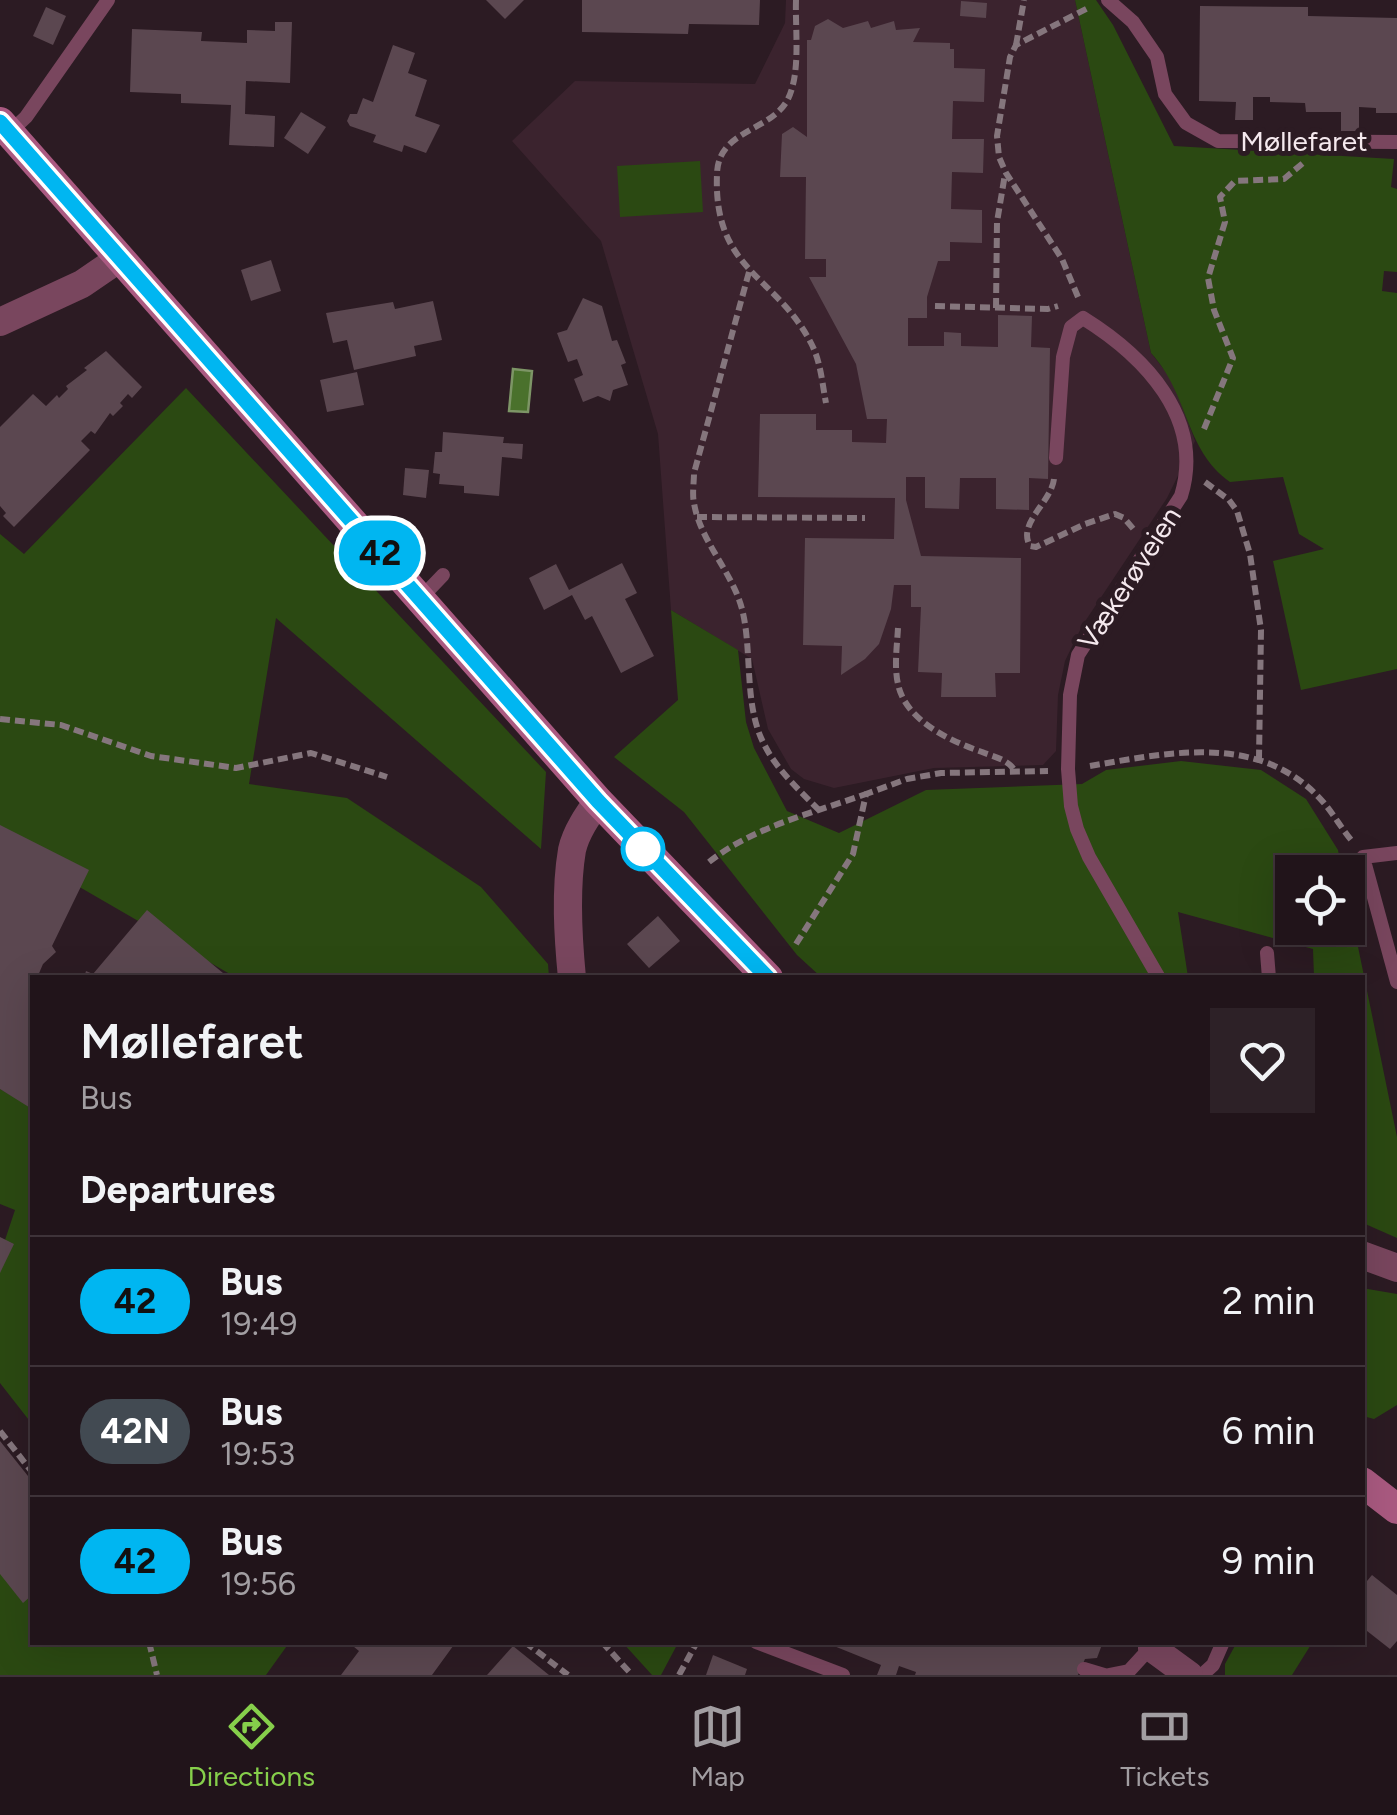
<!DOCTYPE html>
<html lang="en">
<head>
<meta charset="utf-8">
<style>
  body { margin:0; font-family:Figtree,sans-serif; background:#2d2127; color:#f1f3f6; height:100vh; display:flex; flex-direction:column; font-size:38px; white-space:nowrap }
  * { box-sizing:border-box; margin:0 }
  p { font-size:32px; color:#a29ea2 }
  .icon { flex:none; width:55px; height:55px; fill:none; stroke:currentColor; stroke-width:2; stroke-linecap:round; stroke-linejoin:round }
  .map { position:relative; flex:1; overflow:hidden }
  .details { position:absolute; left:30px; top:975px; width:1335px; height:670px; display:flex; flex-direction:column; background:#21141a; border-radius:0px; box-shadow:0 10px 40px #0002,0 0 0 2px #3e3339 }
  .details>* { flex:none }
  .badge { padding:0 20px; border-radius:32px; font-size:35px; line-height:65px }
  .tools { position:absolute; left:1275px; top:855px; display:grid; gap:20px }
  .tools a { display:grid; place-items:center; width:90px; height:90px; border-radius:0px; background:#21141a; box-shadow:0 10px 40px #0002,0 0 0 2px #3e3339; font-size:50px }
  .map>.badge { position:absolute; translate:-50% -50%; box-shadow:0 0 0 5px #fff }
  h2 { padding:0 50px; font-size:38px; line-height:90px }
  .round { display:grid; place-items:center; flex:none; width:105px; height:105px; border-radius:0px; background:#2d2127 }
  .summary { display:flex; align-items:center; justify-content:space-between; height:170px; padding:0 50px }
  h1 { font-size:48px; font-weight:600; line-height:75px }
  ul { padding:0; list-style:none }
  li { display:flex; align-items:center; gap:30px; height:130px; padding:0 50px; border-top:2px solid #3e3339 }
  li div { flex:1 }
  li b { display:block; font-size:38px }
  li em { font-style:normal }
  li .badge { min-width:110px; font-weight:700; text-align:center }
  .tabs { display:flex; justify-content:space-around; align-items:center; height:140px; border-top:2px solid #3e3339; background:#21141a; font-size:28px; color:#a29ea2 }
  .tabs a { display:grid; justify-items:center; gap:5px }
  .tabs .current { color:#86cf4b }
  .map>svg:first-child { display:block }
  .built { fill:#3b232e }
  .green { fill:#2b4912 }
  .water { fill:#4a712c; stroke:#7d9566; stroke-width:2.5 }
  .building { fill:#5b4750 }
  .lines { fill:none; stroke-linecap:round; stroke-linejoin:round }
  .path { stroke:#85767d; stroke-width:6; stroke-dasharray:10 5; stroke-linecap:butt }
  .service { stroke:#79465e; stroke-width:14 }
  .minor { stroke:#79465e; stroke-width:28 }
  .secondary { stroke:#aa5a81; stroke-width:30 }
  .line-casing { stroke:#fff; stroke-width:22 }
  .line { stroke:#00b6f1; stroke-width:15 }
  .stop-dot { fill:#fff; stroke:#00b6f1; stroke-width:5 }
  .labels { text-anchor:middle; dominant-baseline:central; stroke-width:10; stroke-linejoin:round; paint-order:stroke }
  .street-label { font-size:28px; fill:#f5e9ee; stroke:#2c1b23 }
</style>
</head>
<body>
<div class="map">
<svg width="1397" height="1675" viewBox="0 0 1397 1675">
  <rect width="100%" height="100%" fill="#2c1b23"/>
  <!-- built -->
  <polygon class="built" points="786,0 1075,0 1151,353 1173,381 1195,441 1167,498 1082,626 1065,661 1058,695 1056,751 1043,765 934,768 834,788 804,779 791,769 768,729 752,659 671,610 658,434 601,241 512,141 575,81 755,84 785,23"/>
  <!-- green -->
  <g class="green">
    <path d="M 1075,0 L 1096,0 L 1113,25 L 1174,146 L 1394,159 L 1391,187 L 1397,189 L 1397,272 L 1384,271 L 1382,291 L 1397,293 L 1397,669 L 1301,690 L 1273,561 L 1324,549 L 1299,534 L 1283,477 L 1230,482 C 1184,449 1190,396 1151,353 Z"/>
    <polygon points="700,161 703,212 620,217 617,166"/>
    <polygon points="186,388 546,772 541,849 276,618 249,784 347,798 481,887 548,964 549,977 235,977 0,841 0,534 24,554"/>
    <polygon points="671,610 738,650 746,722 754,748 787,811 839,833 926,790 1082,784 1106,770 1181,761 1261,770 1306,799 1338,850 1342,872 1292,872 1292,928 1348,928 1348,898 1397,1137 1397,1238 1363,1223 1362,978 1314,977 1313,949 1178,912 1188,977 821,977 797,955 684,812 614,757 678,700"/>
    <polygon points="0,1089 32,1107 32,1424 0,1383 0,1255 15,1210 0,1204"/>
    <polygon points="1362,1288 1397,1294 1397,1405 1374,1419 1363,1416"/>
    <polygon points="0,1570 32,1587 32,1642 289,1643 266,1675 0,1675"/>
    <polygon points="1237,1642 1312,1642 1312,1643 1292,1675 1225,1675 1225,1664"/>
    <polygon points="623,1643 678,1643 661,1675 652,1675"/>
  </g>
  <!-- water -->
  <polygon class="water" points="513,369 532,371 528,412 509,411"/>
  <!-- building -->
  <g class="building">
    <polygon points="486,0 524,0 505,19"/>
    <polygon points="582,0 760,0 759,25 689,24 688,34 582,32"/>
    <polygon points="961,1 987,3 986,18 960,16"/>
    <polygon points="1200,6 1308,7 1308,16 1397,18 1397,113 1376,113 1376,108 1359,107 1359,131 1341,131 1341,112 1306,112 1305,103 1270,102 1270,97 1253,97 1253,120 1235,120 1236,102 1199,101"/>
    <polygon points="46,7 66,16 53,45 33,36"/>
    <polygon points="828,19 843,28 868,21 871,28 894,21 896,30 920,28 913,42 950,43 950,49 954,49 954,68 985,69 984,102 953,101 952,139 984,139 983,173 952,172 951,209 982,210 982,243 950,242 950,261 938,261 927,297 927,318 908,318 908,346 944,346 944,332 961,333 961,346 998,347 998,315 1032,316 1031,347 1050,348 1048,479 1029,478 1029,510 996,509 996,478 960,478 959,509 925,508 925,477 906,477 906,500 921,556 1021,558 1020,673 995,673 996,697 941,697 942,673 918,672 921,607 911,607 911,585 894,585 891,609 879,644 865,659 841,675 842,646 803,645 805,538 894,539 895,498 758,497 760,414 816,414 816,430 852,430 852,442 886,443 887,419 867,419 856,364 809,277 826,277 826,259 805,259 806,177 780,177 782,134 793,127 807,137 807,40 811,40 815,26"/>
    <polygon points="275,22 292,22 290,83 246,81 245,114 275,116 274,147 229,145 231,105 181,103 181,94 130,92 132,29 202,32 201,41 247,43 247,30 275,31"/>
    <polygon points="393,45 415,53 408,73 427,80 415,116 440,125 426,153 404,145 402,152 373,142 376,135 350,126 347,121 350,114 357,114 363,98 373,102"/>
    <polygon points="301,112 326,127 308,154 284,138"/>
    <polygon points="271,260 281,291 251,301 241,270"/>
    <polygon points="583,298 602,306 612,341 617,340 626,363 621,365 628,385 613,390 610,401 598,396 583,402 574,379 583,375 577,359 568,362 557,333 567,330"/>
    <polygon points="433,301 442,340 414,346 416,356 354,370 347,340 333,343 326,313 393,302 395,309"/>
    <polygon points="106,351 142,387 132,398 128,394 120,403 123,406 113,416 110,413 95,434 91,431 81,441 90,450 14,527 3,516 6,513 0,506 0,427 33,394 46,406 57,395 59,398 68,389 66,386 87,370 84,368"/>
    <polygon points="357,372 364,405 327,412 320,380"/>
    <polygon points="443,432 504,437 503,443 523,444 522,459 502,457 499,496 464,493 464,486 439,484 440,474 433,473 435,452 442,452"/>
    <polygon points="405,468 429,470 426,498 403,495"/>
    <polygon points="622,563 637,593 625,599 654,656 621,673 592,616 585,620 572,595 544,610 529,578 556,564 569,590"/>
    <polygon points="0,825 89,870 52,946 56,952 43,964 37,978 32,978 32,1109 0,1089"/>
    <polygon points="147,910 229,978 84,978 86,971 93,974"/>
    <polygon points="658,916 680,941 649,968 627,944"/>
    <polygon points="0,1237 14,1244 0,1273"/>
    <polygon points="0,1441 32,1481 32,1595 23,1603 0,1574"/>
    <polygon points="1372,1575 1397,1595 1397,1641 1390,1649 1362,1627 1362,1587"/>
    <polygon points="348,1642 456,1642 432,1675 341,1675 359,1651"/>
    <polygon points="824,1642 1103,1642 1097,1658 1085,1659 1078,1675 915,1675 916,1672 899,1666 896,1675 877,1675 881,1665"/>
    <polygon points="513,1646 549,1675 487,1675"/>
    <polygon points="713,1655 747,1669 745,1675 706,1675"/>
  </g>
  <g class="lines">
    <!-- path -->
    <g class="path">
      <path d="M 796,0 C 795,30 801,72 788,99 C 771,132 718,129 717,174 C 713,271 776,275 811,343 C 821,362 822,383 826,403"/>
      <polyline points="1016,45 1024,0"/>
      <path d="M 749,272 L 694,473 C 694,482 692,494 694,503 C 700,541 732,571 742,609 C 753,652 743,706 765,746 C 778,771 800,791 820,811"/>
      <polyline points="1078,297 1062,259 1006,173 999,157 997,136 1010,57 1016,45 1088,8"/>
      <polyline points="935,306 1048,309 1058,306"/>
      <polyline points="996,308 997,222 1005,174"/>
      <polyline points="1204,429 1233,358 1214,310 1208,278 1225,222 1220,197 1235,181 1284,179 1303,163"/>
      <path d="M 1054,479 C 1051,503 1017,523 1030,546 L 1036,547 L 1085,524 L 1115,514 L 1124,518 L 1136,532"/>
      <polyline points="1205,482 1229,500 1237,511 1250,554 1261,630 1259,758"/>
      <polyline points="697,517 865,518"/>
      <path d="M 898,628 C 897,646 894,667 898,684 C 905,720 950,741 982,752 C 994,757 1008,759 1015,771"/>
      <polyline points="0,719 61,725 151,756 236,768 311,753 387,777"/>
      <path d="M 1090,766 C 1171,752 1263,732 1324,803 C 1334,815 1342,829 1352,841"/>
      <path d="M 709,862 C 753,827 813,813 866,794"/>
      <polyline points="796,944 853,854 866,794 907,779 941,773 1048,771"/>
      <polyline points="0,1431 32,1472"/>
      <polyline points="149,1642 157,1675"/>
      <polyline points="525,1642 568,1675"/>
      <polyline points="602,1642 632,1675"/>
      <polyline points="679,1675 697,1642"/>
    </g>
    <!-- service -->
    <g class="service">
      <polyline points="1108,0 1133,22 1157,57 1165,94 1186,123 1218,141 1397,142"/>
      <polyline points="10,132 26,117 108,0"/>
      <path d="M 1056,458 L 1063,357 L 1071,327 L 1083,318 C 1144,356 1205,418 1181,496 L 1078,655 L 1070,695 L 1068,769 L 1071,806 L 1077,829 L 1089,857 L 1159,978"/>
      <polyline points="420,599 443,575"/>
      <polyline points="1397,853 1363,857 1397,982"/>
      <polyline points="1267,953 1269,978"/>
      <polyline points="756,1642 843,1675"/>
      <polyline points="1084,1669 1104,1675"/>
      <polyline points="1109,1675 1129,1671 1151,1647"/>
      <polyline points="1202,1675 1213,1665 1223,1642"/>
    </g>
    <!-- minor -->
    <g class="minor">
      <polyline points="0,322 82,284 120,258"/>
      <path d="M 572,978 C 568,937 565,891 572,850 C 576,832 588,815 598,801"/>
      <polyline points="1362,1255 1397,1268"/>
      <polyline points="1152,1648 1189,1675"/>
    </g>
    <!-- secondary -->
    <g class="secondary">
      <polyline points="0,122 598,801 768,978"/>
      <polyline points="1362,1482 1397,1509"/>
    </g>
  </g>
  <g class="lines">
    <defs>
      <polyline id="line" points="0,122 598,801 768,978"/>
    </defs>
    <!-- line casing -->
    <use href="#line" class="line-casing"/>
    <!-- line -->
    <use href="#line" class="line"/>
  </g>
  <!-- markers -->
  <circle class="stop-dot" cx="643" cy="849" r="20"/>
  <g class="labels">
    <!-- street labels -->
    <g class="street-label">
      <text x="1304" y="141">Møllefaret</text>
      <text transform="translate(1129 578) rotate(-57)">Vækerøveien</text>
    </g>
  </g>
</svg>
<div class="tools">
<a><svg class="icon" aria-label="locate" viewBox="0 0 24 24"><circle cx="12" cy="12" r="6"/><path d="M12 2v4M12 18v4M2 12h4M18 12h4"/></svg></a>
</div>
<b class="badge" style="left:380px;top:553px;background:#00b6f1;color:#111">42</b>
<section class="details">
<div class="summary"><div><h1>Møllefaret</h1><p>Bus</p></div><a class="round"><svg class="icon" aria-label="heart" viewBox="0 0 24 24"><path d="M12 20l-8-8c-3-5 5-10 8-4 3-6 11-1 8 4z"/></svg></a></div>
<h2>Departures</h2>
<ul>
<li><span class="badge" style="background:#00b6f1;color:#111">42</span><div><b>Bus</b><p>19:49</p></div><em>2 min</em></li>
<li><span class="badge" style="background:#424a52;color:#fff">42N</span><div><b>Bus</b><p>19:53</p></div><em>6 min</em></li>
<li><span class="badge" style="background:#00b6f1;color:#111">42</span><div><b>Bus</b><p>19:56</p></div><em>9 min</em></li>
</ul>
</section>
</div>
<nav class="tabs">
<a class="current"><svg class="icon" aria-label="directions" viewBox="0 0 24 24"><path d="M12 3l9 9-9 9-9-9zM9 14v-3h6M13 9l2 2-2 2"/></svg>Directions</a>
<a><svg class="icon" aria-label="map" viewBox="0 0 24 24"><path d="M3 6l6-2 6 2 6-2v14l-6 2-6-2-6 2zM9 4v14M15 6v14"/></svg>Map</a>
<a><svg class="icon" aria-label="tickets" viewBox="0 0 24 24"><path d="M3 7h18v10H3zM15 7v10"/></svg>Tickets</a>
</nav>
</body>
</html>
